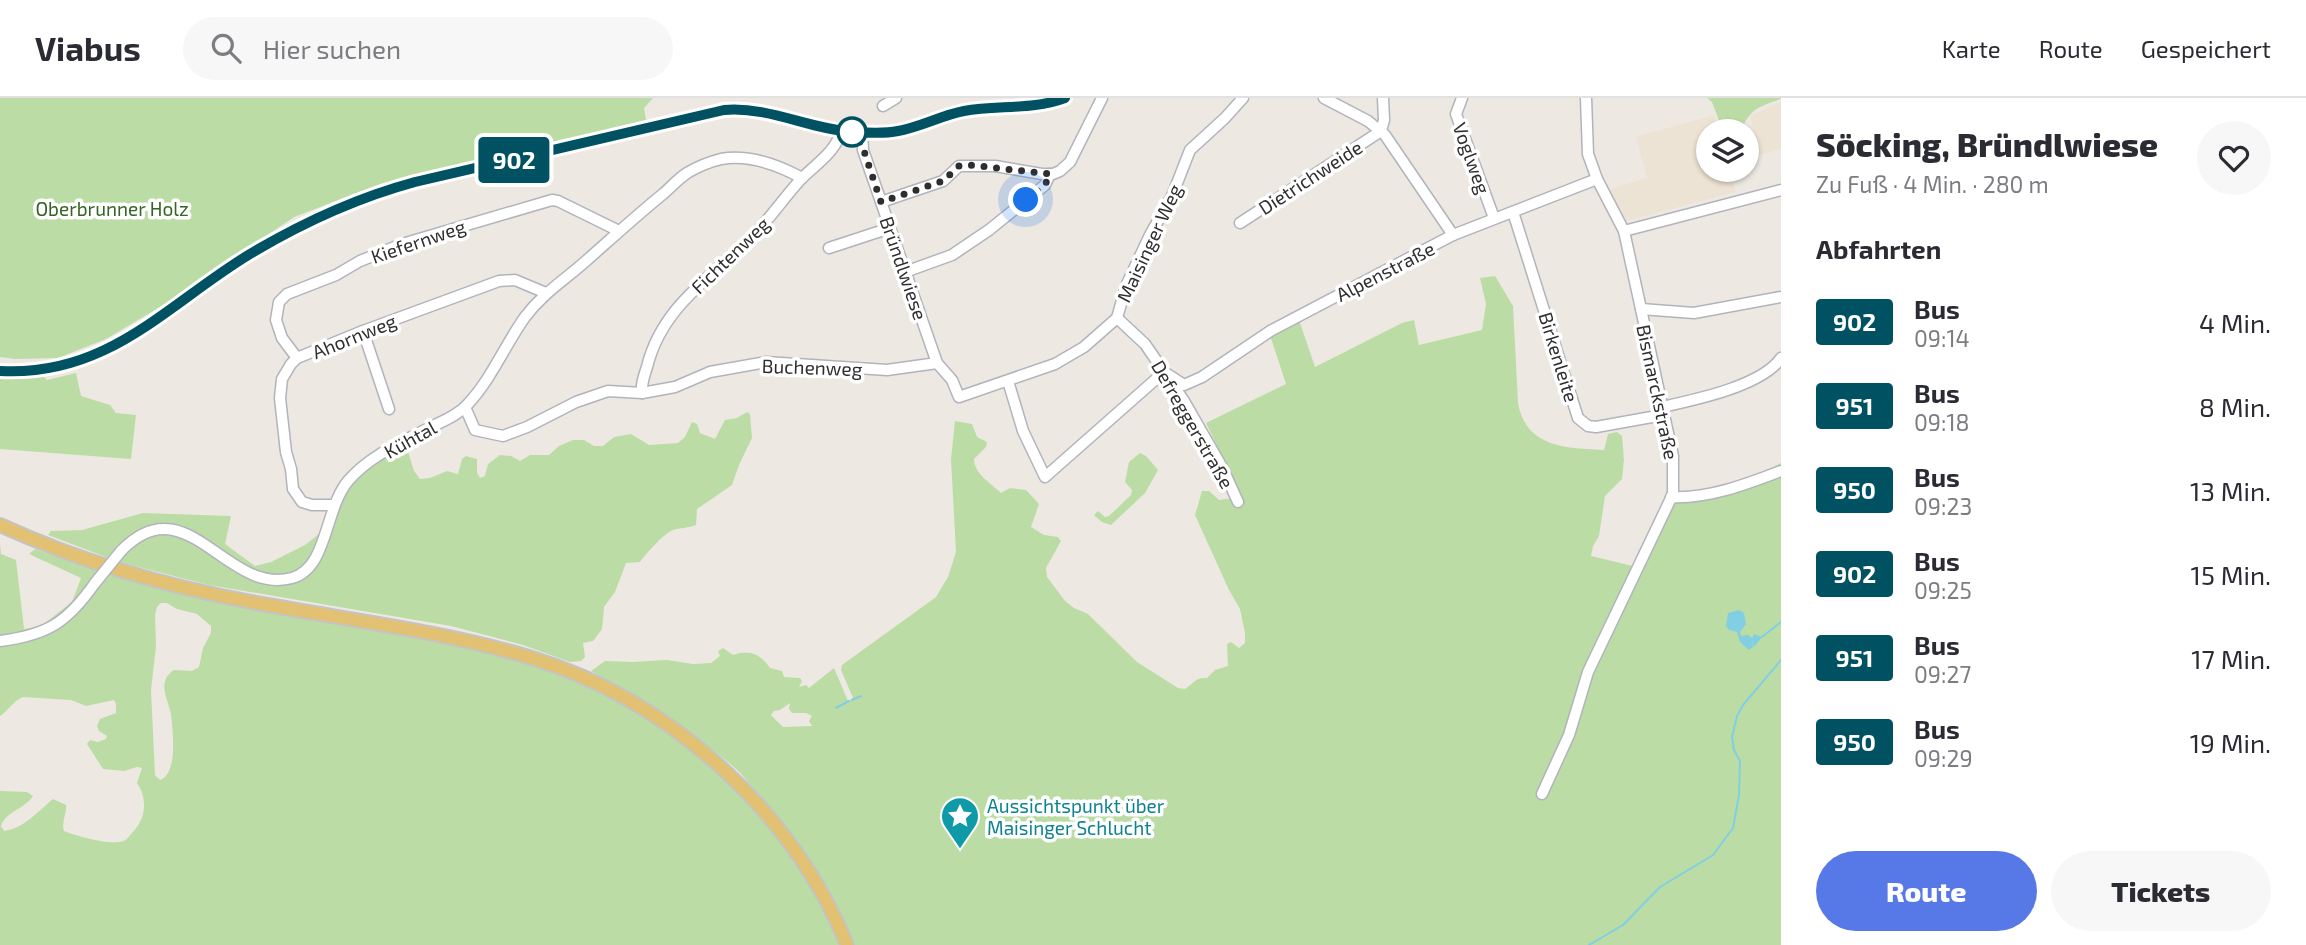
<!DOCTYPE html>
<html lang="de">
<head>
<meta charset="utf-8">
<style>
  body { margin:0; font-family:"Exo 2",sans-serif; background:#f7f7f7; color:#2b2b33; height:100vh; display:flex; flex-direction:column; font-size:26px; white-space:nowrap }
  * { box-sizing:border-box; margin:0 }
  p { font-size:23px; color:#7c7c81 }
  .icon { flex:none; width:38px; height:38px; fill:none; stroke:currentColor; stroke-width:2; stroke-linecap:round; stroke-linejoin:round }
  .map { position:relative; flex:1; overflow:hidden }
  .side { display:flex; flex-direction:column; background:#fff; width:525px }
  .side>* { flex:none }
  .badge { padding:0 14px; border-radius:5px; font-size:24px; line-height:46px }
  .buttons { position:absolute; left:1696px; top:21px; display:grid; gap:14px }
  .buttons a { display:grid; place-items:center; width:63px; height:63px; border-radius:50%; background:#fff; box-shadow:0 2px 5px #0004; font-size:35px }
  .you { position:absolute; width:35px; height:35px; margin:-18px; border:5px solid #fff; border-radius:50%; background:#1a73e8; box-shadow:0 0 0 10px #1a73e833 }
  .map>.badge { position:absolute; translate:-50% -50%; box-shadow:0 0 0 4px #fff }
  h2 { padding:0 35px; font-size:26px; line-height:63px }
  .round { display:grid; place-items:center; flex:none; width:74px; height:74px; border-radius:37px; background:#f7f7f7 }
  .headline { display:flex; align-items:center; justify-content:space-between; height:119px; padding:0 35px }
  h1 { font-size:33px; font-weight:800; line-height:52px }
  .button { display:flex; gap:14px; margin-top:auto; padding:14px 35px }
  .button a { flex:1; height:80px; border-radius:42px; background:#5679e7; color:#fff; font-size:28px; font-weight:800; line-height:80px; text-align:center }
  .button a+a { background:#f7f7f7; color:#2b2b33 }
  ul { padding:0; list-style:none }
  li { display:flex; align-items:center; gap:21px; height:84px; padding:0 35px }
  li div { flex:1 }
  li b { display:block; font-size:26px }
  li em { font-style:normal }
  li .badge { min-width:77px; font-weight:700; text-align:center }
  header { display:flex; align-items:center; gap:42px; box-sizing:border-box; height:98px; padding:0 35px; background:#fff; border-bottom:2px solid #e1e1e2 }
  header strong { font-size:33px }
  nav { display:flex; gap:38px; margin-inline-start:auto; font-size:24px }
  .search { width:490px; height:63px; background:#f7f7f7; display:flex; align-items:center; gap:18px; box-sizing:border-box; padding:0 24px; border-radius:38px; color:#7c7c81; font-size:26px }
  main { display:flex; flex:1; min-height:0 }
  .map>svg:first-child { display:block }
  .education { fill:#ece3d4 }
  .green { fill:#bbdda5; fill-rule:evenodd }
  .water { fill:#82cee2 }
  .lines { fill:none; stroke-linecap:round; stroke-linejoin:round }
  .stream { stroke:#82cee2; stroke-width:2 }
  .minor-casing { stroke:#b2b4bc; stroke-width:13 }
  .major-casing { stroke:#c4c4c4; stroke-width:16 }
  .minor { stroke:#fff; stroke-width:10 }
  .major { stroke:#e2c272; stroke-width:12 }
  .minor-bridge-casing { stroke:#b2b4bc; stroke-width:13; stroke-linecap:butt }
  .minor-bridge { stroke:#fff; stroke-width:10 }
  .line-casing { stroke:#fff; stroke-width:16 }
  .line { stroke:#005262; stroke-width:10 }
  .walk { stroke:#2e2e2e; stroke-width:7; stroke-dasharray:0 12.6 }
  .stop-dot { fill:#fff; stroke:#005262; stroke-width:3.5 }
  .labels { text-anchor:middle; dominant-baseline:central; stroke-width:7; stroke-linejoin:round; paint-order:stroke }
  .street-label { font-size:19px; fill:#2e2e2e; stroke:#fff }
  .park-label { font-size:19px; fill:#356424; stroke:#fff }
  .culture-label { font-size:19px; fill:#0d838f; stroke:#fff; text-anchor:start }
</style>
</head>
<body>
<header>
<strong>Viabus</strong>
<div class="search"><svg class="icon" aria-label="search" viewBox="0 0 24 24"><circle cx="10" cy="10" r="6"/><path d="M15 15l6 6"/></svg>Hier suchen</div>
<nav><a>Karte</a><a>Route</a><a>Gespeichert</a></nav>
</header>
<main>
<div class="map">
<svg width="1781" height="847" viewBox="0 0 1781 847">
  <rect width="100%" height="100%" fill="#ede8e2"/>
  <!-- education -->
  <g class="education">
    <polygon points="1781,4 1781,51 1760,57 1750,18"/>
    <polygon points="1714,17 1718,33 1708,33 1708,72 1729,72 1736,94 1625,123 1610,91 1647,80 1636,39"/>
  </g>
  <!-- green -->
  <g class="green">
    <polygon points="0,0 653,0 644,10 646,22 482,64 383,85 294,119 185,194 106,241 58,260 15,261 0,259"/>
    <path d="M 1707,0 L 1781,0 L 1781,1 C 1758,9 1750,11 1741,33 L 1723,33 L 1712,4 Z"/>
    <path d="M 1495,178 L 1513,208 L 1518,305 C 1526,350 1566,350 1604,352 L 1608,336 L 1617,334 L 1622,338 L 1624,362 L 1622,381 L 1605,398 L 1599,438 L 1593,448 L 1591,458 L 1637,469 L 1656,420 L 1668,394 C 1708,397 1746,383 1781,365 L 1781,847 L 854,847 C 830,792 797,740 757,695 C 750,687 744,678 736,671 C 692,632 641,603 591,573 L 605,563 L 632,564 L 667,562 L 693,566 L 711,565 L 720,558 L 718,553 L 723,550 L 733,557 C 750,551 760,556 770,570 L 782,573 L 784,579 L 800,580 L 802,583 L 799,589 L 806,587 L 809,590 L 834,570 L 848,603 L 853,600 L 841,572 L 842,567 L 936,499 L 948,479 L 956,454 L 951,361 L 955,323 L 972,326 L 977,339 L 987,344 L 986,349 L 974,361 C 974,376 991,385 1001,395 L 1010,390 L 1026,392 L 1039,406 L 1031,429 L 1044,437 L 1058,439 L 1061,443 L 1046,470 L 1047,479 L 1065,503 L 1074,510 L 1088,516 L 1137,564 L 1178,590 L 1185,591 C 1194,585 1195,579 1207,580 L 1215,572 L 1228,568 L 1227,546 L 1231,544 L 1239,550 L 1245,545 L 1245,535 L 1240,511 L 1229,492 L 1195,417 L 1202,393 L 1209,393 L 1219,402 L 1234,400 L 1229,373 L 1206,325 L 1286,286 L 1270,237 L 1299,222 L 1315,269 L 1402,225 L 1414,222 L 1419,247 L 1482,232 L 1486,206 L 1480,180 ZM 790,605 L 789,611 L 792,615 L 806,615 L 812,618 L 809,623 L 812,628 L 783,629 L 771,617 L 774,613 L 780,612 Z"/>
    <polygon points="76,275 81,298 110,307 116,315 136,317 131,361 0,351 0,279 41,276 47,282"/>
    <path d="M 747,314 L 750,316 L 752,340 L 739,367 L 732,387 L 697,411 L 696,427 C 688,430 680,430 673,432 C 663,436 645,457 640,464 L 626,465 L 615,494 L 604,509 L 602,531 L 593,543 L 583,545 L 585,559 L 581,563 L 570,564 L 523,547 L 451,528 L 209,487 L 119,464 L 48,437 L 51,433 L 82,432 L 143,415 L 231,418 L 225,446 L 255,468 L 271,464 L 305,447 L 328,429 L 353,379 L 405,344 L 414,373 L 420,381 L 430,380 L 447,373 L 458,376 L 462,361 L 466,358 L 477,361 L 477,375 L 480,380 L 485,378 L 488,366 L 500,357 L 511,358 L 520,363 L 530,357 L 549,357 L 559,348 L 573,342 L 584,342 L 594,348 L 603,348 L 614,339 L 631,336 L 649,347 L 678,345 L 685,339 L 692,324 L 697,326 L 700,335 L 715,341 L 725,322 L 737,320 Z"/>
    <polygon points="1140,355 1146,358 1158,372 1145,395 1111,427 1102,424 1094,417 1098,413 1105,419 1109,418 1131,397 1132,392 1125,384 1129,364"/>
    <path d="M 0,446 L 1,456 L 16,462 L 24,531 L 41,528 L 72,504 L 81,480 L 29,456 L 35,451 C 100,474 165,495 233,507 C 292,517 352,523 411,535 C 563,566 693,620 785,751 C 806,782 827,812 840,847 L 0,847 L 0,693 L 27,694 L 33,698 C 25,711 6,713 1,728 L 4,733 C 25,730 38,713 53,701 L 66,707 C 67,716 61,724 64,733 C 76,738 106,746 119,744 C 125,744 128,740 132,735 C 146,721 148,701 137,685 L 142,670 L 137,669 L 124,673 L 103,671 L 87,646 L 90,642 L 98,644 L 106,641 L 107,638 L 99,633 L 97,628 L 100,621 L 116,615 L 116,606 L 114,602 L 86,608 L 71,602 L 23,599 C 13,603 9,612 0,618 ZM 161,505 L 167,505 L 177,511 L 197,516 L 211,528 L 211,535 L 203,550 L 199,569 L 192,573 L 174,572 C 156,584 168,600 171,617 C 173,633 178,676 160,682 L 155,677 L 151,592 L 156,548 L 155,517 L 157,509 Z"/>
  </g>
  <!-- water -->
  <polygon class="water" points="1739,512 1744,515 1746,526 1740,534 1741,538 1748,537 1752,540 1754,536 1762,539 1754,549 1752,542 1753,549 1749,552 1740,544 1737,534 1729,532 1726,528 1728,515"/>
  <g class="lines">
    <!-- stream -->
    <g class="stream">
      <polyline points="1762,539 1781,524"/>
      <polyline points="852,602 861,598"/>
      <polyline points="836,610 849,603"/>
      <polyline points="1589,847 1623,827 1660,789 1713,757 1733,730 1739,697 1740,663 1734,652 1732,639 1737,618 1743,607 1781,562"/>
    </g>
    <defs>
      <g id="minor">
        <polyline points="1324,0 1368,23 1385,37 1453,137"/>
        <polyline points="1462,0 1456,16 1494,120"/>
        <polyline points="883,8 896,0"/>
        <polyline points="862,34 863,52 937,265 952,282 959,299 1055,266 1084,249 1117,220 1126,188 1150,137 1172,98 1190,52 1225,20 1243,0"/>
        <polyline points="881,104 943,83 959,68 995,68 1042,76 1053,76 1060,73 1070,64 1102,0"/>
        <polyline points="1513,114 1578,320 1588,328 1596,329 1663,317"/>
        <polyline points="1240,125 1381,33 1384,22 1383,0"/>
        <polyline points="1624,133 1781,92"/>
        <polyline points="829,150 890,130"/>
        <polyline points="905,174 952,157 989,132 1045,87 1050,76"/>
        <polyline points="1641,211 1694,215 1781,199"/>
        <polyline points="1117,220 1145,246 1184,303 1223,371 1238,404"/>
        <polyline points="363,233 389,311"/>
        <polyline points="297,260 282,240 276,222 279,204 287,196 336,177 360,163 402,146 552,102 558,103 619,133"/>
        <path d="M 0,273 C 108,279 167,207 250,156 C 302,125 356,101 415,84 L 724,12 C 769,8 811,31 855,34 C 869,35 884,36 898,33 C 921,29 942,17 964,13 C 998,7 1033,12 1065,0"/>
        <polyline points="1008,283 1023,333 1045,379 1164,274 1184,287 1202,279 1272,232 1453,137 1597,81"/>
        <path d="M 642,295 C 641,286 644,278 647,269 C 661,211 708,181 749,142 C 768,123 783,101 801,81 C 815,67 838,52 841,32"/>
        <polyline points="465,309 475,332 503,338 527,329 576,304 608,293 642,295 675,289 710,274 766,264 887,272 937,265"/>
        <path d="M 1662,309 C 1694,302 1762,288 1781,260"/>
        <path d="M 1671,399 C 1708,401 1747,386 1781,373"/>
        <polyline points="333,407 312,407 302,404 293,391 291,371 286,354 280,300 282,281 291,266 297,260 363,233 499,183 515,182 546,195"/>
        <path d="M 121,453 C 187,385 226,498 292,480 C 328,470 324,412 348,383 C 369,358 402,344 431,329 C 443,323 458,317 467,307 C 491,282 505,247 525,219 C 543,195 566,181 587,162 C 612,140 637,117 663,96 C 671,89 678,81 687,75 C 697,69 709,64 721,61 C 749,56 778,67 802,80"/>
        <path d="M 0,543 C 47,537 67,525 95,485"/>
        <polyline points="1542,696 1569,637 1588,574 1673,396 1673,358 1624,133 1597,81 1588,56 1586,0"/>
      </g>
      <path id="major" d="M 0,427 C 85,466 176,491 268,507 C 356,523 446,534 532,560 C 671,603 792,713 847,847"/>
    </defs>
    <!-- minor casing -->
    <use href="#minor" class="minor-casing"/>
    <!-- major casing -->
    <use href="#major" class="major-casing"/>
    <!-- minor -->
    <use href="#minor" class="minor"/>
    <!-- major -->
    <use href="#major" class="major"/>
    <defs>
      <polyline id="minor-bridge" points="95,485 121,453"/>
    </defs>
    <!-- minor-bridge casing -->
    <use href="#minor-bridge" class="minor-bridge-casing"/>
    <!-- minor-bridge -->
    <use href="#minor-bridge" class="minor-bridge"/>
  </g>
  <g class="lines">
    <defs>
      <path id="line" d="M 0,273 C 108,279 166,207 250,156 C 302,125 356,100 415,84 L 724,12 C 769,8 811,32 855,34 C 869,35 884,36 898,33 C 921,29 942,17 964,13 C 998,7 1033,12 1065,0"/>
    </defs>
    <!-- line casing -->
    <use href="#line" class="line-casing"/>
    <!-- line -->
    <use href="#line" class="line"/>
    <!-- walk -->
    <polyline class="walk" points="852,34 862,47 881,104 943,83 959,68 970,67 1050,76 1045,87 1026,102"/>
  </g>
  <!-- icons -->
  <defs>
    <symbol id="sight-pin" viewBox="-11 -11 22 30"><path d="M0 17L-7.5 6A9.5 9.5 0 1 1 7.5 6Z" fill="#0f9aa8" stroke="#fff"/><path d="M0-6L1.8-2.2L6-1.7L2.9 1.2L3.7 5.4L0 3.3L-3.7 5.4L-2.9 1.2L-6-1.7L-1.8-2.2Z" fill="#fff"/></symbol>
  </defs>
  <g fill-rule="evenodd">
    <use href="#sight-pin" x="938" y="696" width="44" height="60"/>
  </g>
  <!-- markers -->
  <circle class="stop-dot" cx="852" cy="34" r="14"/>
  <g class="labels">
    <!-- street labels -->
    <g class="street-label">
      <text transform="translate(1472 60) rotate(70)">Voglweg</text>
      <text transform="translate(1310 79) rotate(-33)">Dietrichweide</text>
      <text transform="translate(418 143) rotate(-19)">Kiefernweg</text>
      <text transform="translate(1149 145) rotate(-65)">Maisinger Weg</text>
      <text transform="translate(730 157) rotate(-44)">Fichtenweg</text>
      <text transform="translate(904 170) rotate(71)">Bründlwiese</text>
      <text transform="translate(1385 173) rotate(-27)">Alpenstraße</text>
      <text transform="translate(354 238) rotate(-22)">Ahornweg</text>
      <text transform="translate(1559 259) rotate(73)">Birkenleite</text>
      <text transform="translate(812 269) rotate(2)">Buchenweg</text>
      <text transform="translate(1658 294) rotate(78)">Bismarckstraße</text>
      <text transform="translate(1193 326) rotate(60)">Defreggerstraße</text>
      <text transform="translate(410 341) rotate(-29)">Kühtal</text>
    </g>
    <!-- park labels -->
    <g class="park-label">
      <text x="112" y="110">Oberbrunner Holz</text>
    </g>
    <!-- culture labels -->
    <g class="culture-label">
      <text x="987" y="707">Aussichtspunkt über<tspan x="987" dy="22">Maisinger Schlucht</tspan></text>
    </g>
  </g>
</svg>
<div class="buttons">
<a><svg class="icon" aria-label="layers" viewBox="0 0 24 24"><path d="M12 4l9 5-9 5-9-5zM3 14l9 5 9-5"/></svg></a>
</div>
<div class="you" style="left:1026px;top:102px"></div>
<b class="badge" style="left:514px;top:62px;background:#005262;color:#fff">902</b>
</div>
<section class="side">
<div class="headline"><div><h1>Söcking, Bründlwiese</h1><p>Zu Fuß · 4 Min. · 280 m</p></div><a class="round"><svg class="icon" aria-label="heart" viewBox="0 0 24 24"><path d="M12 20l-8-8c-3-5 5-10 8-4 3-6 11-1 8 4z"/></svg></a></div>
<h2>Abfahrten</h2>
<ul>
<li><span class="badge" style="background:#005262;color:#fff">902</span><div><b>Bus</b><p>09:14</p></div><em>4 Min.</em></li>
<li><span class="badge" style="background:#005262;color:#fff">951</span><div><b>Bus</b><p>09:18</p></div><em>8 Min.</em></li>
<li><span class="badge" style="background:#005262;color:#fff">950</span><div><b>Bus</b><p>09:23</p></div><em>13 Min.</em></li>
<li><span class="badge" style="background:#005262;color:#fff">902</span><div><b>Bus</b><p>09:25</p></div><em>15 Min.</em></li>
<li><span class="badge" style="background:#005262;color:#fff">951</span><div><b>Bus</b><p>09:27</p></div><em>17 Min.</em></li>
<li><span class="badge" style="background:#005262;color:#fff">950</span><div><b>Bus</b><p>09:29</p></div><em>19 Min.</em></li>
</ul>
<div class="button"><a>Route</a><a>Tickets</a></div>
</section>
</main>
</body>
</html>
